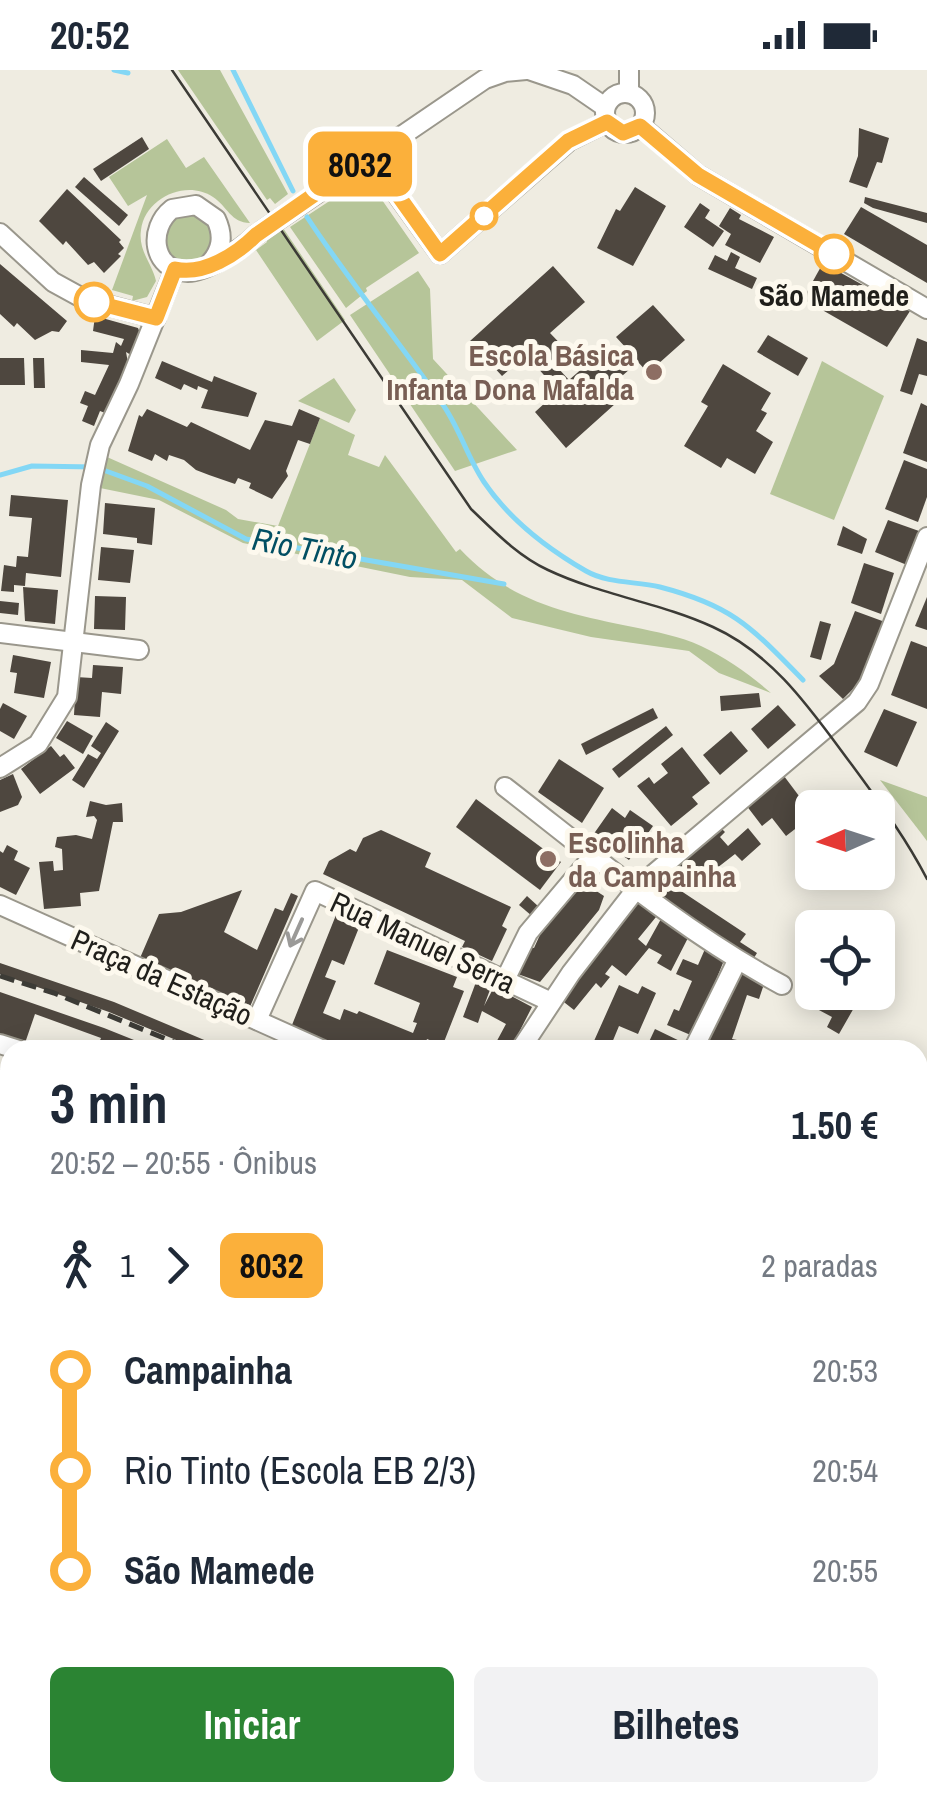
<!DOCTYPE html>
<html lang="pt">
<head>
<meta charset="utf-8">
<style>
  body { margin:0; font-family:"Archivo Narrow",sans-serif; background:#f2f2f3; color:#1f2937; height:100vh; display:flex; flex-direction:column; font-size:38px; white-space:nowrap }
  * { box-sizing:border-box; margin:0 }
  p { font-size:32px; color:#747a83 }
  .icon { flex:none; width:55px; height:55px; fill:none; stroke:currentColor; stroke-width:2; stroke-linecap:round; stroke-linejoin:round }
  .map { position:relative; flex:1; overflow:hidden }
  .sheet { position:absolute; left:0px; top:970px; width:928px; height:762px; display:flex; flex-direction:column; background:#fff; border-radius:30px 30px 0 0; box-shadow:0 5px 25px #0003 }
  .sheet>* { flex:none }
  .badge { padding:0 20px; border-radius:15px; font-size:35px; line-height:65px }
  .needle { width:65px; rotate:267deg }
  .fabs { position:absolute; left:795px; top:720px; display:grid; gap:20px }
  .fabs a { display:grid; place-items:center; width:100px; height:100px; border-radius:15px; background:#fff; box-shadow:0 5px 25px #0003; font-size:50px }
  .map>.badge { position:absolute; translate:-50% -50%; box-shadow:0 0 0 5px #fff }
  .legs { display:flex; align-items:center; gap:15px; height:110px; padding:0 50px; font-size:32px }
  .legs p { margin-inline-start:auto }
  .headline { display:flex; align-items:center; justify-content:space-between; height:170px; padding:0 50px }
  h1 { font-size:55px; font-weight:800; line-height:75px }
  .action { display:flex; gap:20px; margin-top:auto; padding:20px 50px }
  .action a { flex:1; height:115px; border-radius:15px; background:#2b8433; color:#fff; font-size:40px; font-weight:800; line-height:115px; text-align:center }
  .action a+a { background:#f2f2f3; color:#1f2937 }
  ul { padding:0 50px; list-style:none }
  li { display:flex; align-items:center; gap:35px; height:100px; font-size:38px }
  li i { display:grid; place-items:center; width:15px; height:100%; margin:0 12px; background:currentColor }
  li i::after { content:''; width:25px; height:25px; margin:-12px; border:8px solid; border-radius:50%; background:#fff }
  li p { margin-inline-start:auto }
  li:first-child i { background:linear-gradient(#0000 50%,currentColor 0) }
  li:last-child i { background:linear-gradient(currentColor 50%,#0000 0) }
  .status { display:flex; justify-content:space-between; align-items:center; height:70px; padding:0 50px; background:#fff; direction:ltr }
  .status svg { height:28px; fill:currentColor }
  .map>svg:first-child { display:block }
  .green { fill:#b6c599 }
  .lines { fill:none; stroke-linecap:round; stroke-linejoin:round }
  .stream { stroke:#83d7f5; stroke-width:5 }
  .building { fill:#4e473f }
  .minor-casing { stroke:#9a978c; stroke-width:22 }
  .minor { stroke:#fff; stroke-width:18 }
  .tram { stroke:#3c3b36; stroke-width:2.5 }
  .rail { stroke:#3c3b36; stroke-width:5; stroke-dasharray:15 8; stroke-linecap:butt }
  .oneway { stroke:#9b9a98 }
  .line-1-casing { stroke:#fff; stroke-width:22 }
  .line-1 { stroke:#fbb03b; stroke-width:15 }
  .stop-1-dot { fill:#fff; stroke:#fbb03b; stroke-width:5 }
  .education-dot { fill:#8d6e63; stroke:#fdf9ee; stroke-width:4 }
  .labels { text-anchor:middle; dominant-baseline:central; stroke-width:10; stroke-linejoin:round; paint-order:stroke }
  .stop-label { font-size:30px; font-weight:bold; fill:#201f1b; stroke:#fdf9ee }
  .education-label { font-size:30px; font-weight:bold; fill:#785e54; stroke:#fdf9ee; text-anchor:end }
  .street-label { font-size:30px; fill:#201f1b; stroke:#fdf9ee }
  .water-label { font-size:32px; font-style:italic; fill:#024f63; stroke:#fdf9ee }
</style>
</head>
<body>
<div class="status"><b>20:52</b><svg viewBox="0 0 49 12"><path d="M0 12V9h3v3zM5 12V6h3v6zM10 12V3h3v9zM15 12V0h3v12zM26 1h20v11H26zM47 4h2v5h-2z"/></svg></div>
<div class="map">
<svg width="927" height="1731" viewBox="0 0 927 1731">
  <rect width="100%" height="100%" fill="#efece1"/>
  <!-- green -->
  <g class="green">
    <polygon points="178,0 220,0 288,124 275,134 270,128 267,130"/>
    <path d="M 167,69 L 186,98 L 204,87 L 250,153 C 231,153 227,136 213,127 C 186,109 145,128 141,160 C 138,181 152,193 156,211 L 147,227 L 132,231 L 133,226 L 112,220 L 147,125 L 128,136 L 109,107 Z"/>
    <polygon points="366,107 419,183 366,218 367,221 346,238 290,157"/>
    <circle cx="188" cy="168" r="25"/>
    <polygon points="281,155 345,250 317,271 256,180 267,172 265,167"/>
    <polygon points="418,201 430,219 433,289 517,380 455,401 350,245"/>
    <polygon points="822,291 884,326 834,450 770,424"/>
    <polygon points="334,308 356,340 349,353 298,331"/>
    <path d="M 320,348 L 355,365 L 348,385 L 379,397 L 385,385 L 456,482 L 460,479 C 510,532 565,543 633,557 C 656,562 680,566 701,576 C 727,588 749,604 771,623 L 719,603 L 689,581 L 591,567 L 512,548 L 462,510 L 410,507 L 243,473 L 159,430 L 100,418 L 107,387 L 226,440 L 238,449 L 278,456 Z"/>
    <polygon points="880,710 927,727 927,771 921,763"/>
  </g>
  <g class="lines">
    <!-- stream -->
    <g class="stream">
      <polyline points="114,0 128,3"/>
      <polyline points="233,0 293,121"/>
      <path d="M 307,147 C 349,211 397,269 441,332 C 459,356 467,387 484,412 C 509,449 548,479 586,501 C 609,514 635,511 660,517 C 733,536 751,557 803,610"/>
      <polyline points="0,405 32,396 95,397 147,416 246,469 504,514"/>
    </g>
  </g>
  <!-- building -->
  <g class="building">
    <polygon points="859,58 889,68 882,93 877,92 867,118 849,112 858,86"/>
    <polygon points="142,67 149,79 101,111 93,99"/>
    <polygon points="84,107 128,145 119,156 75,117"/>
    <polygon points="635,117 666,136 633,196 597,178 616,139 620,141"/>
    <polygon points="67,119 121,170 119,172 124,178 118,184 121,186 104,203 94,192 88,195 66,171 63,175 39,151"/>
    <polygon points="865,127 927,143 927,153 873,138 864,133"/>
    <polygon points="700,133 710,140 705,148 724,161 713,177 684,157"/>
    <polygon points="861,137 927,175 927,213 844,164"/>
    <polygon points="730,138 741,145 739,149 774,167 760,193 725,175 731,164 719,156"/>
    <polygon points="731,182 740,187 735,198 757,208 752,219 708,199 715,185 727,191"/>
    <polygon points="823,193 910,241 887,277 803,229"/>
    <polygon points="0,194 67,251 59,262 52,261 35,270 17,253 14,257 0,244"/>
    <polygon points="553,196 585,232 550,263 572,286 558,298 569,310 593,289 603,300 627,279 616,267 653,235 685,270 648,303 638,292 614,313 625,325 566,378 535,342 558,321 536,296 548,285 538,274 502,306 470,271"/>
    <polygon points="95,246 138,258 140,263 131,285 126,282 128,293 105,343 100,341 94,356 82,351 88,336 80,333 85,321 95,325 109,295 81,292 81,280 113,283 116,272 121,276 124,269 93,261"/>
    <polygon points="768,265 808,288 798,306 757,282"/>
    <polygon points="917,268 927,272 927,306 919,304 912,325 900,321"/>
    <polygon points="0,288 24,288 25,315 0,315"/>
    <polygon points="33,288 44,288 45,318 34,318"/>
    <polygon points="162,291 212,312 214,306 257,323 248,347 201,338 208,320 198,316 197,320 184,314 181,320 155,308"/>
    <polygon points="723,294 771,323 761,340 767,343 756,361 773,372 755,404 727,388 721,398 684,376 708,336 701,332"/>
    <polygon points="921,333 927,336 927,392 903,383"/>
    <polygon points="147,339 187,357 191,352 250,380 265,350 292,356 299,339 320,348 310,374 298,370 286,401 288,406 272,429 249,418 251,413 238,408 235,414 209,405 196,400 184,390 169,385 167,391 155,384 152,391 128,381 139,345 142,347"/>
    <polygon points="904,390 927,399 927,427 918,452 885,439"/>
    <polygon points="11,425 68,430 61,507 26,503 25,516 14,515 14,522 1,521 4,495 16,497 17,486 28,487 32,448 9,446"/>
    <polygon points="105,433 155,438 152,475 137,473 137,468 103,464"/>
    <polygon points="888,450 919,461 907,495 875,482"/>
    <polygon points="843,456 867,469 862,484 837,475"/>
    <polygon points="101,477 134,480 130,513 98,510"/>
    <polygon points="864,493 894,503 881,544 851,533"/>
    <polygon points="23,517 58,520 55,554 25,551"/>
    <polygon points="95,526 126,527 125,560 94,559"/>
    <polygon points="927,527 927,560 915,556"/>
    <polygon points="0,531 19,533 18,545 0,543"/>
    <polygon points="855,541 885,552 859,613 843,629 819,606 834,594"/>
    <polygon points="820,551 831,554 821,590 810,587"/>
    <polygon points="911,571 927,577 927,639 891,625"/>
    <polygon points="13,585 51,592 44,628 14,623 17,603 10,602"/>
    <polygon points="93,595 123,597 121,624 102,622 100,647 74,645 76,607 92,608"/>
    <polygon points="759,623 761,637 721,641 720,626"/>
    <polygon points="3,633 27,646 14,669 0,661 0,639"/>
    <polygon points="778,635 796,655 768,679 751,659"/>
    <polygon points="653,638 658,648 586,685 581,674"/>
    <polygon points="884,639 917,652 897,697 864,682"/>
    <polygon points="67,651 93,666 83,684 56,668"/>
    <polygon points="106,652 119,661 84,718 72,710 88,684 97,689 101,683 91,676"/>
    <polygon points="666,656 673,665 619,708 612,699"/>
    <polygon points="731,661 748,681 720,705 703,685"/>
    <polygon points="51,676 60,687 64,684 75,698 40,724 21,699"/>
    <polygon points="682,677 710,713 692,727 698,734 671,756 637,716 649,707 654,714 668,703 661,694"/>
    <polygon points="559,689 604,718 582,753 538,722"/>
    <polygon points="13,704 22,727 18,735 0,742 0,710"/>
    <polygon points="784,706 805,734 812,729 819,738 812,738 812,746 786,766 772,748 762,756 746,735"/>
    <polygon points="476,729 561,792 540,820 456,757"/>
    <polygon points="90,731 106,735 122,733 123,752 113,752 99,821 80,823 81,836 44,839 39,792 53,791 54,801 63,800 62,779 55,777 57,767 76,765 92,769 97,750 94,746 86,747"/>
    <polygon points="612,738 625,748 630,740 653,756 629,790 593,765"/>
    <polygon points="720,757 725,762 720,767 728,776 748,758 761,774 742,791 735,784 690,819 673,800"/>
    <polygon points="381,760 431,783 425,797 511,837 502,856 507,859 492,891 462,877 465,871 323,804 329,791 350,779 356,782 363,768"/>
    <polygon points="7,775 18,781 14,790 30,798 16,825 0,817 0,781 3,783"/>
    <polygon points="660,807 746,864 740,872 757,883 752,891 649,824"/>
    <polygon points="581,811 604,826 599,840 540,912 515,903 530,877 534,878 544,856"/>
    <polygon points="242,820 224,862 257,880 275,838 283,841 291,823 298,826 249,939 140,888 159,844 181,842"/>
    <polygon points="527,826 539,837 532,846 519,835"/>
    <polygon points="638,832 656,847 638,869 646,876 661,849 690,864 671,901 657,893 662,885 649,878 626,906 612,895 605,904 610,907 601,918 596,913 574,940 560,929"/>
    <polygon points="336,845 360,855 344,895 332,890 325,907 336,911 323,943 340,950 344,939 357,944 359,941 413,963 417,953 413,952 420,933 374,914 387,880 457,907 453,917 464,921 442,977 428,980 432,971 427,969 423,980 361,980 346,974 344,980 339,980 290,960"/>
    <polygon points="705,879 725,888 693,966 667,955 674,939 679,941 692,911 676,904 683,889 698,895"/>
    <polygon points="0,893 114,932 228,980 200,980 109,942 0,904"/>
    <polygon points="732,900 765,911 759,929 747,925 732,969 737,970 734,980 713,980 706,978"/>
    <polygon points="476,912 491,917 484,936 494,917 532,937 510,980 492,980 506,954 482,941 478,953 463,947"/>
    <polygon points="619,915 638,924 642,916 656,923 638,964 619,956 609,980 590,980"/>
    <polygon points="0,922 104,958 159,980 96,980 101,968 35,944 24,976 0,967"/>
    <polygon points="835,922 847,926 845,930 855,936 839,964 827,957 832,947 817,939 823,928 830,932"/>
    <polygon points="655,959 688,975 685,980 655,980 647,976"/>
    <polygon points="0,999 10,1000 10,1030 0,1031"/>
    <polygon points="918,1058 927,1065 927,1105 918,1118"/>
    <polygon points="0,1081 10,1086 10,1135 0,1131"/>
    <rect x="0" y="1317" width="10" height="31"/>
    <polygon points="0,1368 10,1368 10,1463 4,1463 7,1417 0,1417"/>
    <polygon points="918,1625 927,1626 927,1659 918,1658"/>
    <polygon points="918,1716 927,1717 927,1731 909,1731 910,1722 918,1722"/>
    <polygon points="882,1722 883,1731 852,1731 851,1725"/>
  </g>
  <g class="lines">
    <defs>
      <g id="minor">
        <polyline points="529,0 573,15 605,37"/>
        <circle cx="625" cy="43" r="20"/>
        <polyline points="629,23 629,0"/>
        <polyline points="641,56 698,105 927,239"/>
        <polyline points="370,87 440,184 569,71 607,52"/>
        <polyline points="0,163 53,212 84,229 156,248"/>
        <path d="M 208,195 C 222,181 224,166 216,149 L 196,135 L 172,139 C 148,158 151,200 188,202 C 207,202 243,178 256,165 L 485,9 L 505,2 L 526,0"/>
        <polyline points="0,563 139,580"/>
        <polyline points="0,698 38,674 67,627 91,415 100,375 129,314 175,199"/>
        <path d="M 505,717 C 594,786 682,861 782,915"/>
        <polyline points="0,835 323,980"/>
        <polyline points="504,912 528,863 593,786"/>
        <polyline points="257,950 315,821 551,932"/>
        <polyline points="0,974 19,980"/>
        <polyline points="520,980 571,903 637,818 857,632 869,614 927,467"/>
        <polyline points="693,980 737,891"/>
        <polyline points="0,1044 10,1043"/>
        <polyline points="0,1060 10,1067"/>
        <polyline points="918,1260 927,1264"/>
        <polyline points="918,1290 927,1303"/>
        <polyline points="0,1360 10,1361"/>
        <polyline points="0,1522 10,1520"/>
        <polyline points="918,1667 927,1668"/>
        <polyline points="892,1722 894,1731"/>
      </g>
    </defs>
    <!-- minor casing -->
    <use href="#minor" class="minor-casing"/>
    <!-- minor -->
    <use href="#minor" class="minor"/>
    <!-- tram -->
    <g class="tram">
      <path d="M 172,0 L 471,439 C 495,462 518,486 548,500 C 601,525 661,533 713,557 C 775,585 813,643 852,695 C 879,732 906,768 927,809"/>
      <path d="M 927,1282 C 919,1320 917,1350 927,1388"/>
      <polyline points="918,1295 927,1251"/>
    </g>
    <!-- rail -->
    <g class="rail">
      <polyline points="0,906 54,923 193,980"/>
      <polyline points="918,1475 927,1482"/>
    </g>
  </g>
  <!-- one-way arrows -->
  <defs><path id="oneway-shaft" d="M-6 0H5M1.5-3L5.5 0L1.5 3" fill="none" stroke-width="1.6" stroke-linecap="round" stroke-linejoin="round" transform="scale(2.5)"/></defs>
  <use class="oneway" href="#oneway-shaft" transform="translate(296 863) rotate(114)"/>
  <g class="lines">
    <defs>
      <path id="line-1" d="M 94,232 L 156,248 L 175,199 C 203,206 237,184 256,165 L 370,86 L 440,184 L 568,71 L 607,52 L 623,63 L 640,56 L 698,105 L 834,184"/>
    </defs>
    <!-- line-1 casing -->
    <use href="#line-1" class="line-1-casing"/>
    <!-- line-1 -->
    <use href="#line-1" class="line-1"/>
  </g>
  <!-- markers -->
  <g class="stop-1-dot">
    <circle cx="484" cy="146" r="12"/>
    <circle cx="834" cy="184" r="18"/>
    <circle cx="94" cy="232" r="18"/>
  </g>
  <g class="education-dot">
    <circle cx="654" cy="302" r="10"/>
    <circle cx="548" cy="789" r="10"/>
  </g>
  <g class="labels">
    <!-- stop labels -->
    <g class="stop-label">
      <text x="834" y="225">São Mamede</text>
    </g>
    <!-- education labels -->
    <g class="education-label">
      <text x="634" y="285">Escola Básica<tspan x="634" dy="34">Infanta Dona Mafalda</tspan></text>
      <text x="568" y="772" text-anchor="start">Escolinha<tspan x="568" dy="34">da Campainha</tspan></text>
    </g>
    <!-- street labels -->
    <g class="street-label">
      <text transform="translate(423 872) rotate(25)">Rua Manuel Serra</text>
      <text transform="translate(162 907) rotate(24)">Praça da Estação</text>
    </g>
    <!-- water labels -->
    <g class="water-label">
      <text transform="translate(305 478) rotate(11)">Rio Tinto</text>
    </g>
  </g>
</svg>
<div class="fabs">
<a><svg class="needle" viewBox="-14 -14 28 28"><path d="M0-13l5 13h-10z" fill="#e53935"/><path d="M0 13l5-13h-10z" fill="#747a83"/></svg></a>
<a><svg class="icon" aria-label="locate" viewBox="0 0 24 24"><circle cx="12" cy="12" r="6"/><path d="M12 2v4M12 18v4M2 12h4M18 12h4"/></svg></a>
</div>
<b class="badge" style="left:360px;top:94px;background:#fbb03b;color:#111">8032</b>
<section class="sheet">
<div class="headline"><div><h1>3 min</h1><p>20:52 – 20:55 · Ônibus</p></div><b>1.50 €</b></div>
<div class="legs"><svg class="icon" aria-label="walk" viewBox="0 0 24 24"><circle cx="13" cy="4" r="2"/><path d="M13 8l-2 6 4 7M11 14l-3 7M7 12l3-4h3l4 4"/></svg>1<svg class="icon" aria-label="forward" viewBox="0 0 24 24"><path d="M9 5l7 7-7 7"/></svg><b class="badge" style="background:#fbb03b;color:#111">8032</b><p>2 paradas</p></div>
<ul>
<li><i style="color:#fbb03b"></i><b>Campainha</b><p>20:53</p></li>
<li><i style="color:#fbb03b"></i><span>Rio Tinto (Escola EB 2/3)</span><p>20:54</p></li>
<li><i style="color:#fbb03b"></i><b>São Mamede</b><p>20:55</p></li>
</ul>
<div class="action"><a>Iniciar</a><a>Bilhetes</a></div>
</section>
</div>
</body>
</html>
